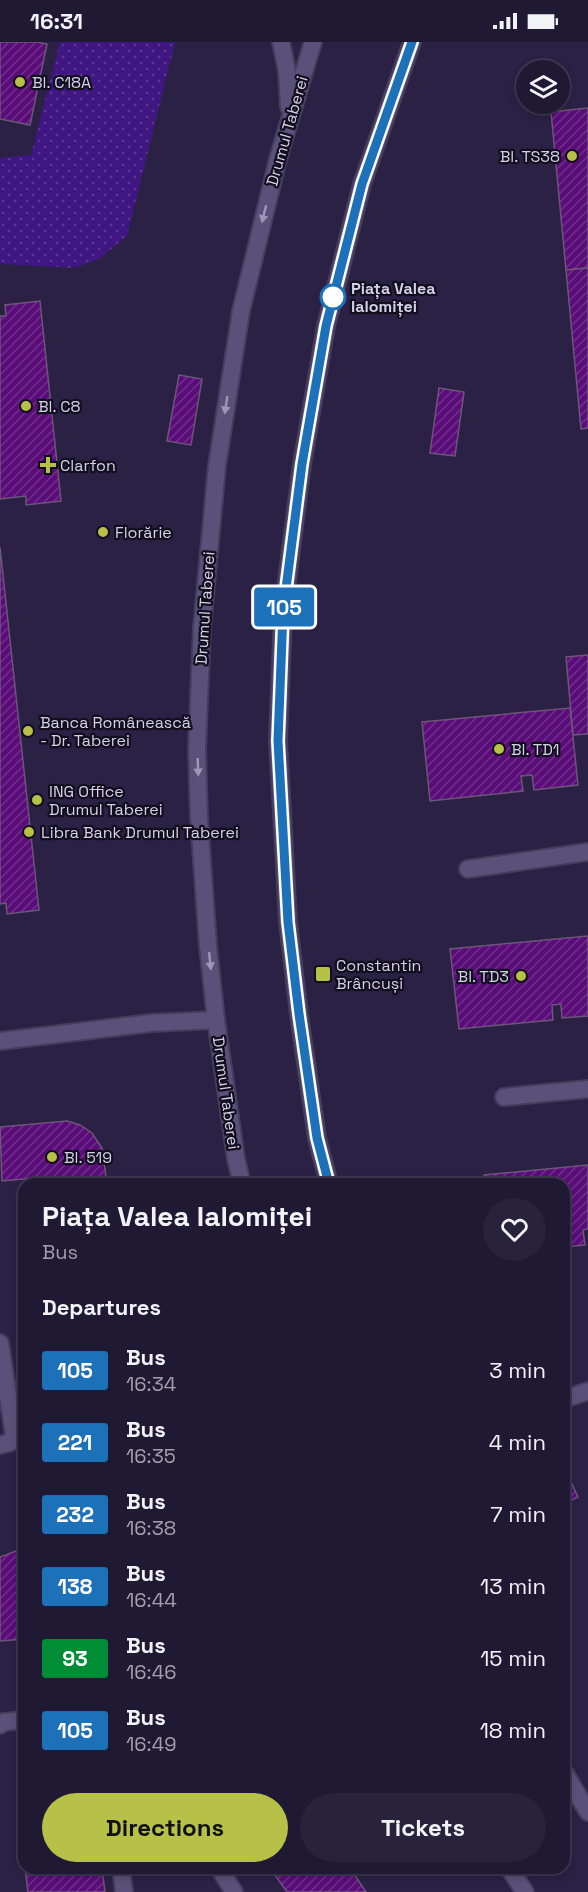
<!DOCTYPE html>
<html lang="en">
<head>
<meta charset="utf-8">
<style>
  body { margin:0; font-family:"Space Grotesk",sans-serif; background:#28223c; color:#f1f3f6; height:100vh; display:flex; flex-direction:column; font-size:22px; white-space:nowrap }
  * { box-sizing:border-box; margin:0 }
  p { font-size:20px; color:#a2a0ac }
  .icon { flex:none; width:33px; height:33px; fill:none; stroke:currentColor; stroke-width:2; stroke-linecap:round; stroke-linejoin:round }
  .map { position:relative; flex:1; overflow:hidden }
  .sheet { position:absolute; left:18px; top:1136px; width:552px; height:696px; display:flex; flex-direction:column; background:#201934; border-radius:18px; box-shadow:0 3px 9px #0003,0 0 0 2px #3d384f }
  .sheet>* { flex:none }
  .badge { padding:0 12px; border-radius:4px; font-size:21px; line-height:39px }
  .tools { position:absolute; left:516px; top:18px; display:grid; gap:12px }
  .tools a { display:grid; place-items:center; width:54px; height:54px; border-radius:50%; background:#201934; box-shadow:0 3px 9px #0003,0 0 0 2px #3d384f; font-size:30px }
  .map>.badge { position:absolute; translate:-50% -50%; box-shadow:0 0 0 3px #fff }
  h2 { padding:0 24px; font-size:22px; line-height:54px }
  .round { display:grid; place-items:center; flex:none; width:63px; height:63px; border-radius:32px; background:#28223c }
  .headline { display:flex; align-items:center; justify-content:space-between; height:102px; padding:0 24px }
  h1 { font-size:28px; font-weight:800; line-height:45px }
  .primary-button { display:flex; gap:12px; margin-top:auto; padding:12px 24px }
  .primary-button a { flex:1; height:69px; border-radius:36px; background:#b8c147; color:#111; font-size:24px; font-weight:800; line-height:69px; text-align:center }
  .primary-button a+a { background:#28223c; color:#f1f3f6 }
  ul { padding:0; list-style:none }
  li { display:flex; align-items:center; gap:18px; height:72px; padding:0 24px }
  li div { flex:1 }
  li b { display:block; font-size:22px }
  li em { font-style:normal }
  li .badge { min-width:66px; font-weight:700; text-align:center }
  .status { display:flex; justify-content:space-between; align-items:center; height:42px; padding:0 30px; background:#201934; direction:ltr }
  .status svg { height:16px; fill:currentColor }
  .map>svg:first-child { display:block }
  .grass { fill:url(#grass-dots) }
  .building { fill:url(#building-hatch); stroke:#6d557a; stroke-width:1.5 }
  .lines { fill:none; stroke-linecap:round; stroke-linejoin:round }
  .service-casing { stroke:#453d5b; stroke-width:20 }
  .minor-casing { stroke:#453d5b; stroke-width:20 }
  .tertiary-casing { stroke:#453d5b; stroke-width:20 }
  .secondary-casing { stroke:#453d5b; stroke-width:20 }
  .service { stroke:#595179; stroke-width:16 }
  .minor { stroke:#595179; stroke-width:16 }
  .tertiary { stroke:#595179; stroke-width:16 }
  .secondary { stroke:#595179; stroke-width:16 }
  .oneway { fill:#9d97b6 }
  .line-casing { stroke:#fff; stroke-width:14 }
  .line { stroke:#1d71b8; stroke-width:9 }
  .poi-dot { fill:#b8c147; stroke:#110e1e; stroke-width:2 }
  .stop-dot { fill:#fff; stroke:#1d71b8; stroke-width:3 }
  .labels { text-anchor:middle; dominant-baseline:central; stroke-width:4.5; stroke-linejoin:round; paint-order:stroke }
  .poi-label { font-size:16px; fill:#d4d0e8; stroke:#110e1e; text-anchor:start }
  .street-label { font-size:16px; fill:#d4d0e8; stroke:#110e1e }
  .stop-label { font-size:16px; font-weight:bold; fill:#d4d0e8; stroke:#110e1e; text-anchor:start }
</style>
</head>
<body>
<div class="status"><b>16:31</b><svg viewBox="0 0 49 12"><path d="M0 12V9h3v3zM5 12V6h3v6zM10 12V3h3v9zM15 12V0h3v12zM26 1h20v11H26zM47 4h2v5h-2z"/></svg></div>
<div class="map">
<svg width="588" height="1850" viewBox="0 0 588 1850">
  <defs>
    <pattern id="grass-dots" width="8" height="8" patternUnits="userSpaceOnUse" patternTransform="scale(1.5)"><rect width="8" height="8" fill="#401682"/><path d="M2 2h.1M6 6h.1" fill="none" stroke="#5b3794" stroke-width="1.8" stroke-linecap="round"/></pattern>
    <pattern id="building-hatch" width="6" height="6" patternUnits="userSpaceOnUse" patternTransform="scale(1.5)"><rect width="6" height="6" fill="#5a0d79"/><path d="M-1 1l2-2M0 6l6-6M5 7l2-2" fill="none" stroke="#712f8c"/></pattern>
  </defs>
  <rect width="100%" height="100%" fill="#2a2145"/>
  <!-- grass -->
  <polygon class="grass" points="60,0 175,0 127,194 99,217 74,226 0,222 0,116 31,113"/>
  <!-- building -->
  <g class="building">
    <polygon points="0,0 37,0 47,2 30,83 0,77"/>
    <polygon points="588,66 588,226 566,228 551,70"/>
    <polygon points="588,226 588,386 581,387 566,228"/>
    <polygon points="40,259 61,459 26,463 26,454 0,457 0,274 6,274 5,263"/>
    <polygon points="179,333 202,337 191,403 167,399"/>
    <polygon points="439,346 464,350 455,414 430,411"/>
    <polygon points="0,505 39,868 7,872 6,861 0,862"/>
    <polygon points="588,613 588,692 573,693 566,615"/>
    <polygon points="570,666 578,743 534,748 532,733 521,734 523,749 430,759 422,680"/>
    <polygon points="588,894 588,974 562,976 561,962 552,963 553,978 459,987 450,907"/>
    <polygon points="67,1079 80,1083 92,1091 102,1106 107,1142 46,1142 45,1135 2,1139 0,1085"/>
    <polygon points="588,1123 588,1187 583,1188 585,1203 564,1205 564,1142 485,1142 484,1133"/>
    <polygon points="564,1425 578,1455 564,1462"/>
    <polygon points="24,1506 24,1597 0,1599 0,1515"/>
    <polygon points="25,1826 102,1826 105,1850 28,1850"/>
    <polygon points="270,1826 350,1826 366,1850 287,1850"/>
  </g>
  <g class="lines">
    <defs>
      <g id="service">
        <polyline points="468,827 588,810"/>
        <polyline points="0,999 151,981 216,978"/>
        <polyline points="504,1055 588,1047"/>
        <polyline points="0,1301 14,1393 11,1400 0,1403"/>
        <polyline points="219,1826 234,1850"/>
      </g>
      <g id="minor">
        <polyline points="0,1683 4,1680 24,1678"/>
        <polyline points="121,1826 124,1850"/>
      </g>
      <polyline id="tertiary" points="564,1357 588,1349"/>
      <g id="secondary">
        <polyline points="281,0 287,29 289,65"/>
        <polyline points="242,1142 236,1117 216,978 208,904 199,776 197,706 202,585 217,424 241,269 278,117 313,0"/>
        <polyline points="329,1142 317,1096 299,973 288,880 278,699 283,570 302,422 326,284 362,142 412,0"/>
        <polyline points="564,1730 588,1770"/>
        <polyline points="509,1826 525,1850"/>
      </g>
    </defs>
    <!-- service casing -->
    <use href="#service" class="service-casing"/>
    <!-- minor casing -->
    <use href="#minor" class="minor-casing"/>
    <!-- tertiary casing -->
    <use href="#tertiary" class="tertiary-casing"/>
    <!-- secondary casing -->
    <use href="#secondary" class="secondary-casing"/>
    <!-- service -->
    <use href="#service" class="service"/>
    <!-- minor -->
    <use href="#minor" class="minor"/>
    <!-- tertiary -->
    <use href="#tertiary" class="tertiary"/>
    <!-- secondary -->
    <use href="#secondary" class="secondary"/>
  </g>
  <!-- one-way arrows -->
  <defs><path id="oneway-solid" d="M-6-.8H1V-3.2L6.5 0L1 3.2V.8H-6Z" transform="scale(1.5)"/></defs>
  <g class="oneway">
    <use href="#oneway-solid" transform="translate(264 172) rotate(104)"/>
    <use href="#oneway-solid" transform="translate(226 363) rotate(99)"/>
    <use href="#oneway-solid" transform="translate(198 725) rotate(88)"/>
    <use href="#oneway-solid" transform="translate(210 919) rotate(84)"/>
  </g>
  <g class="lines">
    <defs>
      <polyline id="line" points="329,1142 317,1096 299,972 288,880 278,699 283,570 302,422 326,284 362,142 412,0"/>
    </defs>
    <!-- line casing -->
    <use href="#line" class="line-casing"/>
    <!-- line -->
    <use href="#line" class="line"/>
  </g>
  <!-- markers -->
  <g class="poi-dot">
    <circle cx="20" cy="40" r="6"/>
    <circle cx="572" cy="114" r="6"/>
    <circle cx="26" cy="364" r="6"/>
    <path d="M45 414h6v6h6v6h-6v6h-6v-6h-6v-6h6z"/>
    <circle cx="103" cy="490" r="6"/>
    <circle cx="28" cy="689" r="6"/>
    <circle cx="499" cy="707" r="6"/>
    <circle cx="37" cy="758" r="6"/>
    <circle cx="29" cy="790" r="6"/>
    <rect x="315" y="924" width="16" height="16" rx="3"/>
    <circle cx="521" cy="934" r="6"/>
    <circle cx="52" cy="1115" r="6"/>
  </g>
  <circle class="stop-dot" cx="333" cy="255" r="12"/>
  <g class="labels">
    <!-- poi labels -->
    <g class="poi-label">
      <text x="32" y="40">Bl. C18A</text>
      <text x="560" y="114" text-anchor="end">Bl. TS38</text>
      <text x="38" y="364">Bl. C8</text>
      <text x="60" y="423">Clarfon</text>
      <text x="115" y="490">Florărie</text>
      <text x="40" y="680">Banca Românească<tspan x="40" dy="18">- Dr. Taberei</tspan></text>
      <text x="511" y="707">Bl. TD1</text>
      <text x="49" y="749">ING Office<tspan x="49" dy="18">Drumul Taberei</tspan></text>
      <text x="41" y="790">Libra Bank Drumul Taberei</text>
      <text x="336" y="923">Constantin<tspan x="336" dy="18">Brâncuși</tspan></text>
      <text x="509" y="934" text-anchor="end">Bl. TD3</text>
      <text x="64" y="1115">Bl. 519</text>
    </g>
    <!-- street labels -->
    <g class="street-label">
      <text transform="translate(287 89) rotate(-74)">Drumul Taberei</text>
      <text transform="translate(205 566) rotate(-86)">Drumul Taberei</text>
      <text transform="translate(226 1051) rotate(82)">Drumul Taberei</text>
    </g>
    <!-- stop labels -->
    <g class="stop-label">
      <text x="351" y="246">Piața Valea<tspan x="351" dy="18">Ialomiței</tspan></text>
    </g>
  </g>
</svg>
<div class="tools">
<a><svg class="icon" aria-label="layers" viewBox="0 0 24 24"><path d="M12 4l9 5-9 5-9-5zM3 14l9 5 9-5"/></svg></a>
</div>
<b class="badge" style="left:284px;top:565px;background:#1d71b8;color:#fff">105</b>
<section class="sheet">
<div class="headline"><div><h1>Piața Valea Ialomiței</h1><p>Bus</p></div><a class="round"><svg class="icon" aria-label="heart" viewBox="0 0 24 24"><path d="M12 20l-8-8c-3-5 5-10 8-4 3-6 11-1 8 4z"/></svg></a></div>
<h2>Departures</h2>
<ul>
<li><span class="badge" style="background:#1d71b8;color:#fff">105</span><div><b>Bus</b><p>16:34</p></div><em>3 min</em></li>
<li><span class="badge" style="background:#1d71b8;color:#fff">221</span><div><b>Bus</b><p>16:35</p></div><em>4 min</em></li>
<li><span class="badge" style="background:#1d71b8;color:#fff">232</span><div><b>Bus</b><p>16:38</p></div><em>7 min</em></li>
<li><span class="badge" style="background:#1d71b8;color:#fff">138</span><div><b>Bus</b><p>16:44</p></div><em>13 min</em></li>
<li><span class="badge" style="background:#008d36;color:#fff">93</span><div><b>Bus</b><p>16:46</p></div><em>15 min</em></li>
<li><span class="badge" style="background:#1d71b8;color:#fff">105</span><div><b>Bus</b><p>16:49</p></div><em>18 min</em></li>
</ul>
<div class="primary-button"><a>Directions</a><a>Tickets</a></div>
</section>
</div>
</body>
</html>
